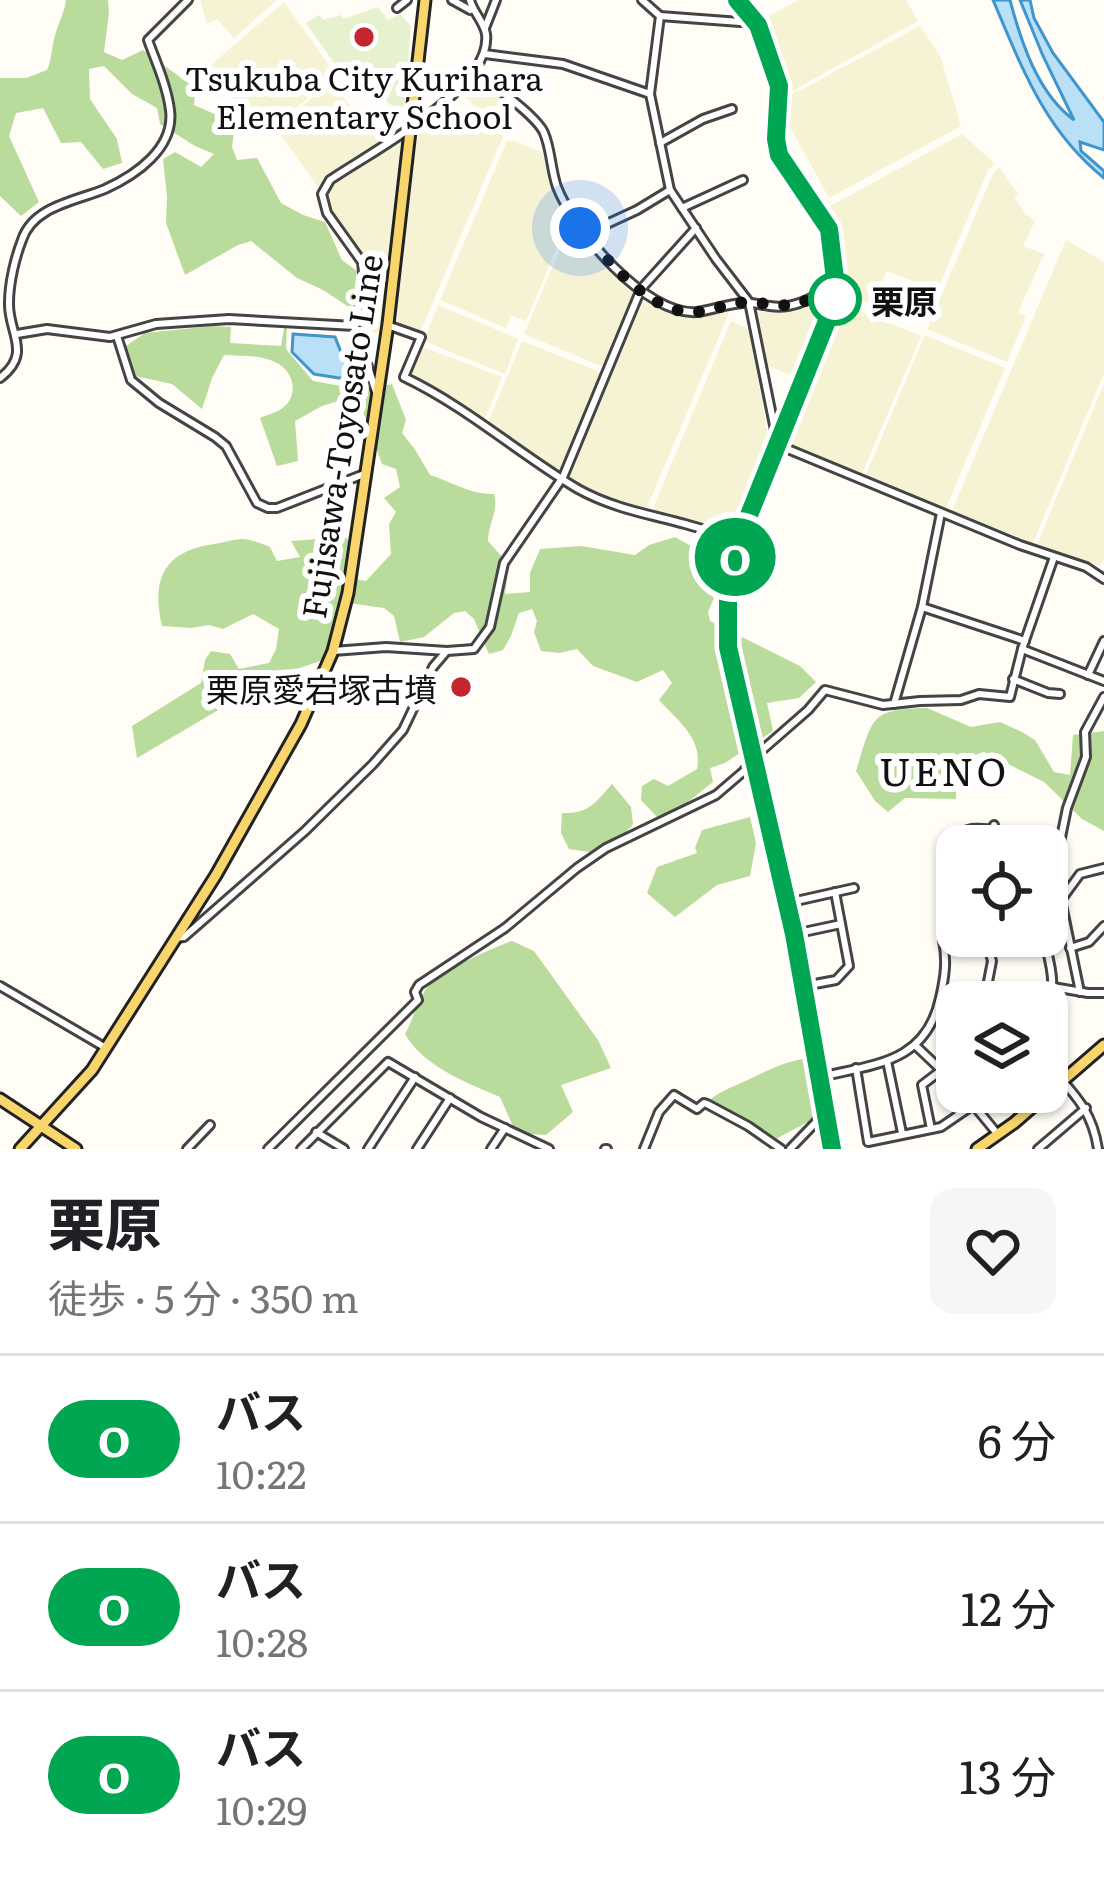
<!DOCTYPE html>
<html lang="ja">
<head>
<meta charset="utf-8">
<style>
  body { margin:0; font-family:Literata,"Noto Sans JP",serif; background:#f6f6f6; color:#202124; height:100vh; display:flex; flex-direction:column; font-size:45px; white-space:nowrap }
  * { box-sizing:border-box; margin:0 }
  p { font-size:39px; color:#757577 }
  .icon { flex:none; width:66px; height:66px; fill:none; stroke:currentColor; stroke-width:2; stroke-linecap:round; stroke-linejoin:round }
  .map { position:relative; height:1149px; overflow:hidden }
  .panel { display:flex; flex-direction:column; background:#fff; flex:1 }
  .panel>* { flex:none }
  .badge { padding:0 24px; border-radius:39px; font-size:42px; line-height:78px }
  .controls { position:absolute; left:936px; top:825px; display:grid; gap:24px }
  .controls a { display:grid; place-items:center; width:132px; height:132px; border-radius:24px; background:#fff; box-shadow:0 3px 9px #0004; font-size:60px }
  .you { position:absolute; width:60px; height:60px; margin:-30px; border:9px solid #fff; border-radius:50%; background:#1a73e8; box-shadow:0 0 0 18px #1a73e833 }
  .map>.badge { position:absolute; translate:-50% -50%; box-shadow:0 0 0 6px #fff }
  .round { display:grid; place-items:center; flex:none; width:126px; height:126px; border-radius:24px; background:#f6f6f6 }
  .head { display:flex; align-items:center; justify-content:space-between; height:204px; padding:0 48px }
  h1 { font-size:57px; font-weight:800; line-height:90px }
  ul { padding:0; list-style:none }
  li { display:flex; align-items:center; gap:36px; height:168px; padding:0 48px; border-top:3px solid #e0e0e0 }
  li div { flex:1 }
  li b { display:block; font-size:45px }
  li em { font-style:normal }
  li .badge { min-width:132px; font-weight:700; text-align:center }
  .map>svg:first-child { display:block }
  .farmland { fill:#f6f3d4 }
  .forest { fill:#b9dc9c }
  .pitch { fill:#e6f2cf }
  .water { fill:#b9e0f7; stroke:#3f96cf; stroke-width:3 }
  .lines { fill:none; stroke-linecap:round; stroke-linejoin:round }
  .minor-casing { stroke:#444; stroke-width:12 }
  .major-casing { stroke:#222; stroke-width:15 }
  .minor { stroke:#fff; stroke-width:6 }
  .major { stroke:#f9d66b; stroke-width:9 }
  .line-casing { stroke:#fff; stroke-width:27 }
  .line { stroke:#00a651; stroke-width:18 }
  .walk { stroke:#111; stroke-width:12; stroke-dasharray:0 21.6 }
  .poi-dot { fill:#c4262e; stroke:#fff; stroke-width:4.5 }
  .stop-dot { fill:#fff; stroke:#00a651; stroke-width:6 }
  .labels { text-anchor:middle; dominant-baseline:central; stroke-width:12; stroke-linejoin:round; paint-order:stroke }
  .poi-label { font-size:33px; fill:#111; stroke:#fff }
  .stop-label { font-size:33px; font-weight:bold; fill:#111; stroke:#fff; text-anchor:start }
  .street-label { font-size:33px; fill:#111; stroke:#fff }
  .quarter-label { font-size:39px; letter-spacing:3px; fill:#111; stroke:#fff }
</style>
</head>
<body>
<div class="map">
<svg width="1104" height="1149" viewBox="0 0 1104 1149">
  <rect width="100%" height="100%" fill="#fffdf5"/>
  <!-- farmland -->
  <g class="farmland">
    <polygon points="200,0 277,0 234,38 217,19 207,24"/>
    <polygon points="798,0 906,0 918,21 785,95 760,21"/>
    <polygon points="284,2 336,75 274,126 267,116 252,126 211,65"/>
    <polygon points="920,26 941,58 961,126 829,198 783,114 784,99"/>
    <polygon points="476,76 515,108 419,335 395,326 403,240 419,128 453,103 481,133 489,121 462,93"/>
    <polygon points="331,82 380,143 329,175 320,190 276,128"/>
    <polygon points="962,134 995,164 988,170 937,291 887,271 872,304 842,291 834,233 823,210"/>
    <polygon points="399,137 402,139 380,333 358,331 366,264 329,208 326,191 333,181"/>
    <polygon points="507,141 514,141 543,153 549,183 568,221 526,321 511,315 506,328 440,300"/>
    <polygon points="999,167 1018,194 1014,197 1025,213 1035,221 1023,246 1044,254 1018,312 1026,316 1007,362 927,329 993,174"/>
    <polygon points="570,226 608,270 634,294 603,367 524,334"/>
    <polygon points="1066,240 1104,262 1104,373 1033,543 952,511"/>
    <polygon points="826,296 829,299 797,378 766,365 756,311 776,313 793,310"/>
    <polygon points="643,301 686,316 703,316 730,310 645,512 581,485 569,476"/>
    <polygon points="840,303 921,336 861,476 785,445 783,441"/>
    <polygon points="438,305 518,339 505,374 424,341"/>
    <polygon points="731,321 749,329 770,446 733,536 676,518 651,513"/>
    <polygon points="925,335 1005,368 945,510 865,477"/>
    <polygon points="522,341 602,373 560,469 539,461 487,425"/>
    <polygon points="420,346 502,377 484,421 440,392 408,375"/>
    <polygon points="1104,384 1104,559 1099,566 1037,544"/>
  </g>
  <!-- forest -->
  <g class="forest">
    <path d="M 66,0 L 108,0 L 109,13 L 104,52 L 122,60 L 143,50 L 195,88 L 194,105 L 235,123 L 232,147 L 237,160 L 257,158 L 281,203 L 303,215 L 325,222 L 342,260 L 357,271 L 352,309 L 323,290 L 297,278 L 251,241 L 238,245 L 185,275 L 166,223 L 167,197 L 163,159 L 175,152 L 201,167 L 214,154 L 195,146 L 160,124 L 157,108 L 132,94 L 104,66 L 89,69 L 90,99 L 117,139 L 122,163 L 103,169 L 81,142 L 61,143 L 43,108 L 16,113 L 9,136 L 39,202 L 21,216 L 0,196 L 0,78 L 26,78 L 47,70 C 52,59 51,51 54,39 C 57,26 64,14 66,0 Z"/>
    <path d="M 213,326 L 231,327 L 230,343 L 281,346 L 284,328 L 287,327 L 286,349 L 313,381 L 364,390 L 392,384 L 406,420 L 402,433 L 414,448 L 430,475 C 452,482 471,495 494,494 C 499,510 488,525 488,541 L 509,565 L 505,594 L 530,592 L 530,573 L 540,549 L 581,546 L 635,555 L 649,545 L 675,537 L 696,549 L 716,593 L 708,612 L 710,621 L 800,666 L 816,682 L 799,698 L 767,703 L 773,731 L 725,763 L 710,768 L 713,782 L 679,809 L 657,817 L 641,800 L 642,786 L 654,779 L 668,786 L 697,769 C 703,738 678,721 659,700 L 672,683 L 663,670 L 637,682 L 593,666 L 577,649 L 559,653 L 541,651 L 534,632 L 537,621 L 532,609 L 519,613 L 511,636 L 503,650 L 489,654 L 474,619 L 465,611 L 454,613 L 424,637 L 400,642 L 394,616 L 384,608 L 341,602 L 323,660 L 274,677 L 137,758 L 132,726 L 201,683 L 205,660 L 211,651 L 230,654 L 239,669 L 269,663 L 276,649 L 279,629 L 253,614 L 223,629 L 209,625 L 191,628 L 162,626 C 151,579 164,551 214,544 C 222,543 234,539 242,539 C 251,539 262,544 270,547 L 277,561 L 300,557 L 291,541 L 344,537 L 349,540 L 348,578 L 366,581 L 391,554 L 389,524 L 396,512 L 384,498 L 400,487 L 396,469 L 382,464 L 357,395 L 322,406 L 295,421 L 298,461 L 277,466 L 260,418 C 269,414 280,412 287,404 C 299,389 291,369 275,362 C 261,355 240,356 224,355 L 212,378 L 202,409 L 172,384 L 135,376 L 127,358 L 126,346 L 145,333 Z"/>
    <path d="M 927,708 L 971,727 L 1000,722 L 1022,732 L 1035,740 L 1054,772 L 1070,775 L 1073,735 L 1104,731 L 1104,831 L 1082,819 L 1044,782 L 984,752 C 953,761 956,770 956,799 L 905,798 L 888,812 L 875,801 L 856,771 C 873,718 869,709 927,708 Z"/>
    <path d="M 612,784 L 631,807 L 633,824 C 627,834 613,838 609,850 L 590,852 L 569,849 L 561,833 L 562,813 C 589,814 595,803 612,784 Z"/>
    <polygon points="750,817 756,843 750,876 717,885 675,917 647,893 657,867 697,853 695,848 702,830"/>
    <path d="M 512,941 L 534,951 L 598,1040 L 611,1068 L 561,1085 L 573,1112 L 546,1135 L 516,1133 L 500,1097 C 467,1083 423,1066 405,1034 C 413,1020 417,1002 426,989 C 437,973 493,947 512,941 Z"/>
    <path d="M 803,1059 L 809,1066 L 815,1118 L 774,1140 L 753,1123 L 708,1101 C 723,1089 738,1085 754,1077 C 771,1069 784,1062 803,1059 Z"/>
  </g>
  <!-- pitch -->
  <polygon class="pitch" points="378,7 388,20 400,14 411,26 404,110 400,111 353,78 341,62 335,64 306,23 319,15 323,20 341,15 343,19"/>
  <!-- water -->
  <g class="water">
    <path d="M 993,0 L 1010,0 C 1021,42 1038,94 1074,120 L 1043,56 L 1020,0 L 1030,0 L 1034,18 L 1053,53 L 1104,122 L 1104,150 L 1080,142 L 1081,151 L 1104,171 L 1104,178 C 1045,131 1022,68 993,0 Z"/>
    <polygon points="293,334 335,337 352,380 314,374 292,352"/>
  </g>
  <g class="lines">
    <defs>
      <g id="minor">
        <polyline points="452,0 470,10"/>
        <polyline points="642,0 660,16 740,22 755,19"/>
        <polyline points="737,0 758,25 779,85 776,139 779,155 829,229 837,295 739,540 728,594 727,631 731,663 794,934 832,1149"/>
        <polyline points="397,8 407,0"/>
        <polyline points="660,16 650,94 670,190 716,259 749,302 778,445 1020,545 1086,567 1104,579"/>
        <polyline points="485,28 496,0"/>
        <polyline points="485,54 563,64 650,94"/>
        <path d="M 475,71 C 491,84 537,116 544,133 C 551,149 551,170 557,187 C 574,231 646,316 697,312 C 712,310 727,304 743,303 C 753,302 761,305 770,306 C 789,309 808,301 823,291 L 837,295"/>
        <polyline points="660,143 703,119 732,109"/>
        <polyline points="682,208 743,180"/>
        <polyline points="585,234 637,210 670,190"/>
        <path d="M 390,326 L 421,337 L 404,377 C 467,407 519,454 578,489 C 612,508 648,514 685,524 C 703,529 721,535 739,540"/>
        <polyline points="17,334 47,329 110,337 156,324 229,319 355,326"/>
        <polyline points="117,336 131,380 159,403 215,437 226,446 257,503 268,508 277,508 364,474"/>
        <path d="M 0,378 C 33,353 8,333 9,303 C 9,283 15,258 22,240 C 33,206 76,201 105,189 C 136,175 175,148 170,110 C 167,86 156,62 148,40 L 188,0"/>
        <path d="M 377,395 L 355,326 L 364,282 L 362,262 L 327,213 L 322,194 L 330,180 C 369,153 493,89 486,34 C 484,22 473,12 470,0"/>
        <polyline points="922,607 1025,641"/>
        <polyline points="1022,649 1104,681"/>
        <polyline points="333,651 386,647 447,651 474,649 490,627 504,563 563,477 641,289 696,228"/>
        <polyline points="1088,675 1104,641"/>
        <polyline points="1013,679 1048,693 1060,694"/>
        <polyline points="894,704 922,607 941,513"/>
        <polyline points="987,846 994,825"/>
        <polyline points="1047,878 1056,862 1067,808 1086,757 1085,732 1104,697"/>
        <path d="M 957,898 L 949,900 C 948,883 946,842 963,832 C 971,827 984,829 993,830"/>
        <polyline points="787,903 854,888"/>
        <polyline points="794,934 841,924"/>
        <polyline points="985,936 992,961 986,992 995,1002"/>
        <path d="M 1043,936 C 1051,964 1057,987 1047,1016"/>
        <polyline points="176,938 184,937 305,831 373,764 403,730 433,667 445,653"/>
        <polyline points="1070,948 1089,942 1104,926"/>
        <polyline points="0,986 106,1048"/>
        <polyline points="804,986 836,980 849,966 835,892"/>
        <polyline points="1053,987 1088,993 1104,993"/>
        <polyline points="1080,992 1061,900 1080,874 1104,868"/>
        <polyline points="936,1016 953,1020 957,1025"/>
        <polyline points="916,1046 957,1085"/>
        <polyline points="887,1061 902,1133"/>
        <path d="M 1047,1063 C 1073,1093 1092,1109 1098,1149"/>
        <polyline points="856,1068 868,1142 941,1127 992,1092"/>
        <path d="M 820,1077 C 875,1064 926,1063 940,998 C 945,976 947,962 943,940 L 967,936"/>
        <polyline points="963,1092 995,1131"/>
        <polyline points="931,1129 922,1085 943,1069"/>
        <polyline points="316,1132 344,1149"/>
        <polyline points="187,1149 210,1125"/>
        <polyline points="268,1149 418,1000 415,992 419,985 505,928 577,868 606,848 716,795 744,771 753,758 808,710 825,690 883,705 920,701 961,700 979,694 1010,697 1022,649 1054,557"/>
        <polyline points="301,1149 388,1062 481,1117 549,1149"/>
        <polyline points="368,1149 415,1077"/>
        <polyline points="417,1149 450,1098"/>
        <polyline points="491,1149 505,1128"/>
        <polyline points="605,1149 607,1149"/>
        <polyline points="644,1149 659,1112 674,1095 697,1109 704,1103 707,1104 748,1126 781,1149"/>
        <polyline points="790,1149 817,1121 827,1118"/>
        <polyline points="1038,1149 1086,1108"/>
      </g>
      <g id="major">
        <polyline points="0,1099 76,1149"/>
        <polyline points="20,1149 92,1070 216,875 301,724 333,651 348,593 388,324 425,0"/>
        <polyline points="977,1149 1014,1123 1104,1045"/>
      </g>
    </defs>
    <!-- minor casing -->
    <use href="#minor" class="minor-casing"/>
    <!-- major casing -->
    <use href="#major" class="major-casing"/>
    <!-- minor -->
    <use href="#minor" class="minor"/>
    <!-- major -->
    <use href="#major" class="major"/>
  </g>
  <g class="lines">
    <defs>
      <polyline id="line" points="737,0 758,25 779,86 776,139 779,155 829,229 837,296 739,540 728,594 728,647 794,934 832,1149"/>
    </defs>
    <!-- line casing -->
    <use href="#line" class="line-casing"/>
    <!-- line -->
    <use href="#line" class="line"/>
    <!-- walk -->
    <path class="walk" d="M 580,228 C 607,259 650,316 697,312 C 715,310 733,301 752,302 C 783,306 795,310 823,291 L 837,296 L 835,299"/>
  </g>
  <!-- markers -->
  <g class="poi-dot">
    <circle cx="364" cy="37" r="12"/>
    <circle cx="461" cy="687" r="12"/>
  </g>
  <circle class="stop-dot" cx="835" cy="299" r="24"/>
  <g class="labels">
    <!-- poi labels -->
    <g class="poi-label">
      <text x="364" y="76">Tsukuba City Kurihara<tspan x="364" dy="38">Elementary School</tspan></text>
      <text x="437" y="687" text-anchor="end">栗原愛宕塚古墳</text>
    </g>
    <!-- stop labels -->
    <g class="stop-label">
      <text x="871" y="299">栗原</text>
    </g>
    <!-- street labels -->
    <g class="street-label">
      <text transform="translate(340 436) rotate(-81)">Fujisawa-Toyosato Line</text>
    </g>
    <!-- quarter labels -->
    <g class="quarter-label">
      <text x="944" y="769">UENO</text>
    </g>
  </g>
</svg>
<div class="controls">
<a><svg class="icon" aria-label="locate" viewBox="0 0 24 24"><circle cx="12" cy="12" r="6"/><path d="M12 2v4M12 18v4M2 12h4M18 12h4"/></svg></a>
<a><svg class="icon" aria-label="layers" viewBox="0 0 24 24"><path d="M12 4l9 5-9 5-9-5zM3 14l9 5 9-5"/></svg></a>
</div>
<div class="you" style="left:580px;top:228px"></div>
<b class="badge" style="left:735px;top:557px;background:#00a651;color:#fff">O</b>
</div>
<section class="panel">
<div class="head"><div><h1>栗原</h1><p>徒歩 · 5 分 · 350 m</p></div><a class="round"><svg class="icon" aria-label="heart" viewBox="0 0 24 24"><path d="M12 20l-8-8c-3-5 5-10 8-4 3-6 11-1 8 4z"/></svg></a></div>
<ul>
<li><span class="badge" style="background:#00a651;color:#fff">O</span><div><b>バス</b><p>10:22</p></div><em>6 分</em></li>
<li><span class="badge" style="background:#00a651;color:#fff">O</span><div><b>バス</b><p>10:28</p></div><em>12 分</em></li>
<li><span class="badge" style="background:#00a651;color:#fff">O</span><div><b>バス</b><p>10:29</p></div><em>13 分</em></li>
</ul>
</section>
</body>
</html>
